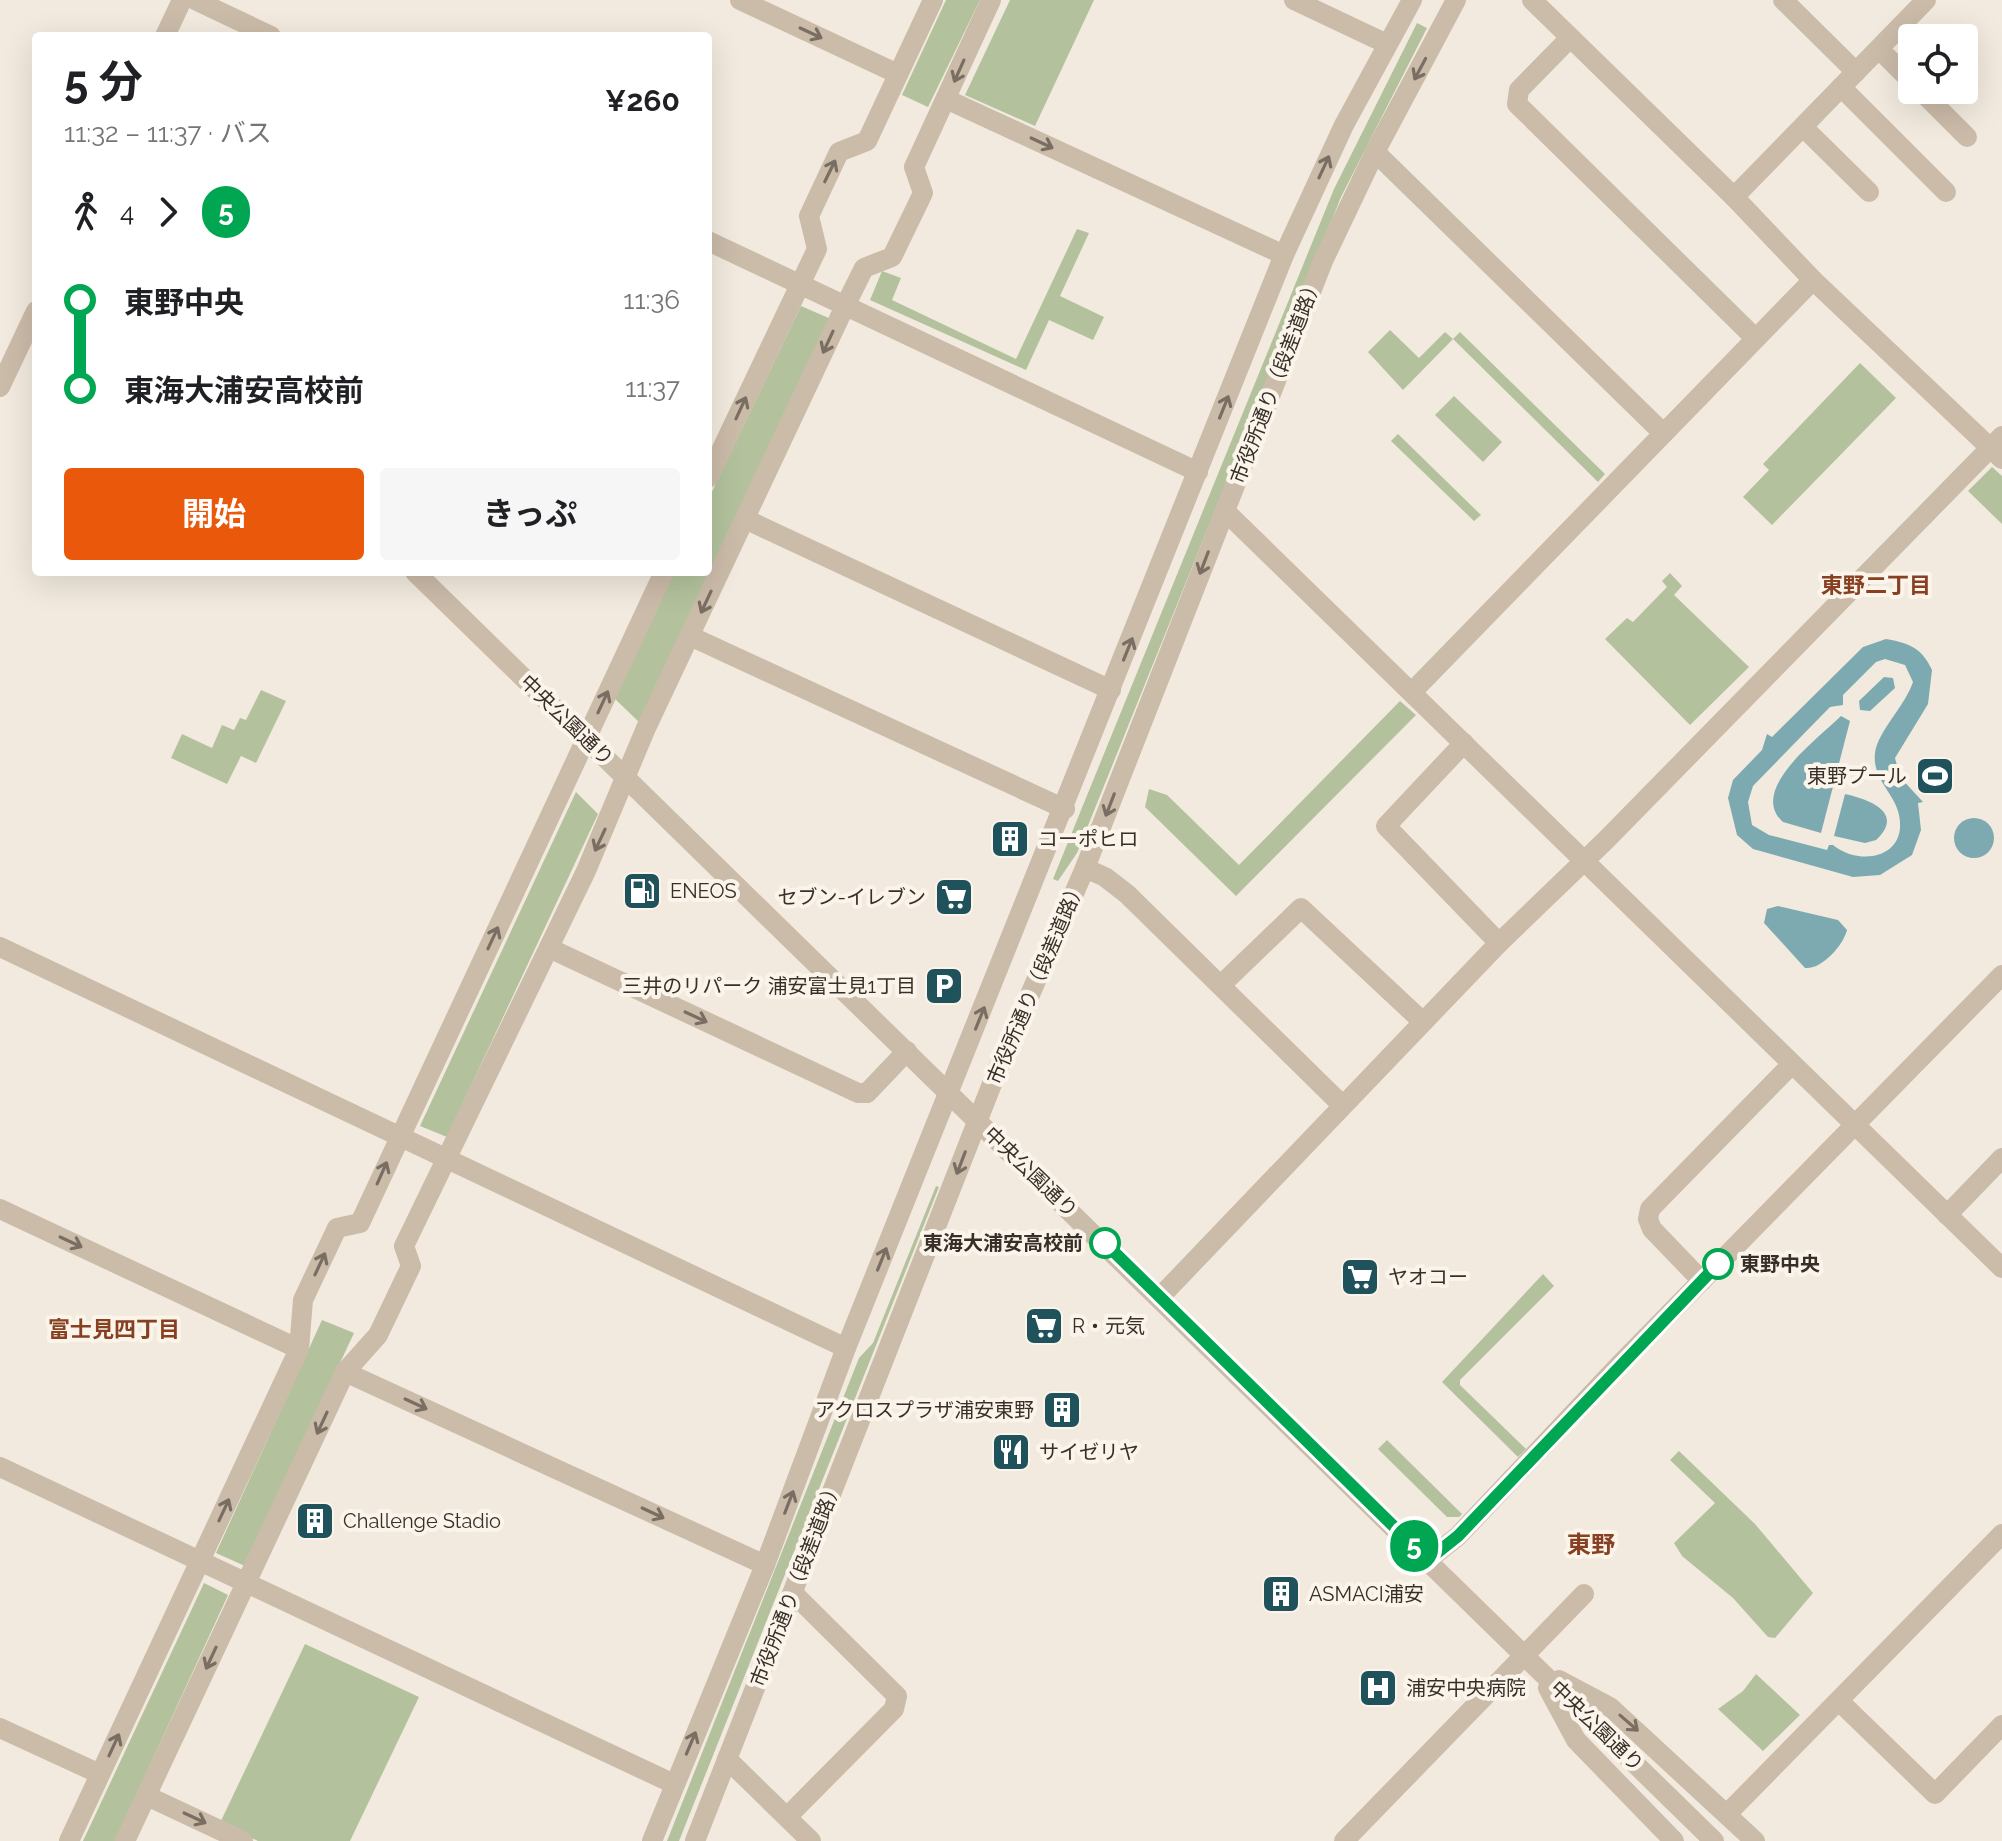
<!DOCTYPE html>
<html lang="ja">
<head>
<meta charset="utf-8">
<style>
  body { margin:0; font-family:Raleway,"Noto Sans JP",sans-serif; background:#f6f6f6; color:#202124; height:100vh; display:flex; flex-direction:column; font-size:30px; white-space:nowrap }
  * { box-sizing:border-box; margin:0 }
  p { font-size:26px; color:#757577 }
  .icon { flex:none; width:44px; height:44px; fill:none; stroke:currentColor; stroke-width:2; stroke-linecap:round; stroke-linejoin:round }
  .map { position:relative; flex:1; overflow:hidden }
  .sheet { position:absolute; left:32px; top:32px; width:680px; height:544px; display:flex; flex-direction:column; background:#fff; border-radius:8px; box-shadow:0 8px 32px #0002 }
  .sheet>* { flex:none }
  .badge { padding:0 16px; border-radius:26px; font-size:28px; line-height:52px }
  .buttons { position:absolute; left:1898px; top:24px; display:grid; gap:16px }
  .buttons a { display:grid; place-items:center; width:80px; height:80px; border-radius:8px; background:#fff; box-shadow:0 8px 32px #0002; font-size:40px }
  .map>.badge { position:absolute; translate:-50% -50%; box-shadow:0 0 0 4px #fff }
  .legs { display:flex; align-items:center; gap:12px; height:88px; padding:0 32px; font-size:26px }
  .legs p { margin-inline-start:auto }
  .head { display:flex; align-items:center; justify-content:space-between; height:136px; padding:0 32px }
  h1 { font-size:44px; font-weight:700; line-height:60px }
  .button { display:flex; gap:16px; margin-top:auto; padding:16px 32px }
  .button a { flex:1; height:92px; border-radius:8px; background:#ea580c; color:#fff; font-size:32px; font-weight:700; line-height:92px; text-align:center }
  .button a+a { background:#f6f6f6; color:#202124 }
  ul { padding:0 32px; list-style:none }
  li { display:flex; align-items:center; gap:28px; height:88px; font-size:30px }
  li i { display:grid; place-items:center; width:12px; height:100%; margin:0 10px; background:currentColor }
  li i::after { content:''; width:20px; height:20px; margin:-10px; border:6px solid; border-radius:50%; background:#fff }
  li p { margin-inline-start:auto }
  li:first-child i { background:linear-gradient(#0000 50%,currentColor 0) }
  li:last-child i { background:linear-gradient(currentColor 50%,#0000 0) }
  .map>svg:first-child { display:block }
  .green { fill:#b3c29d }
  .water { fill:#7daab0; fill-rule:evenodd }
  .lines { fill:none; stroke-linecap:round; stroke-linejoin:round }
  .minor { stroke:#cbbba9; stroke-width:20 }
  .oneway { stroke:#7a6e63 }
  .line-1-casing { stroke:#fff; stroke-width:18 }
  .line-1 { stroke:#00a651; stroke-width:12 }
  .stop-1-dot { fill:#fff; stroke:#00a651; stroke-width:4 }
  .labels { text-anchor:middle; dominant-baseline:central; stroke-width:8; stroke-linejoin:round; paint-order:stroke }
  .street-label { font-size:20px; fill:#382f29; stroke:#faf4ea }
  .poi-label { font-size:20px; fill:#382f29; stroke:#faf4ea; text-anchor:start }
  .stop-label { font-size:20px; font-weight:bold; fill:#382f29; stroke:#faf4ea; text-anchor:end }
  .neighbourhood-label { font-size:22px; font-weight:bold; fill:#874022; stroke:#faf4ea }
  .quarter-label { font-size:24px; font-weight:bold; fill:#874022; stroke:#faf4ea }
</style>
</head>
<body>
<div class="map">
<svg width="2002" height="1841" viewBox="0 0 2002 1841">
  <rect width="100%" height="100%" fill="#f2eade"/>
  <!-- green -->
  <g class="green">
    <polygon points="946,0 980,0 928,107 902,95"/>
    <polygon points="1010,0 1094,0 1035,126 965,95"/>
    <polygon points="1417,23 1427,28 1341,197 1077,853 1058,881 1053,879 1334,189"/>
    <polygon points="1077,229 1089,233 1060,296 1104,317 1093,340 1049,320 1026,370 870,300 882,271 901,278 892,300 1016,359"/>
    <polygon points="801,306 831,319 640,723 614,698 674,572 708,572 708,500"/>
    <polygon points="1390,330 1419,358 1445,332 1453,339 1460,332 1605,474 1598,482 1453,339 1403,390 1368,352"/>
    <polygon points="1860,363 1896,398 1772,525 1743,497 1769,470 1763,464"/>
    <polygon points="1454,396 1502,442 1483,462 1435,415"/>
    <polygon points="1398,434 1481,515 1474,521 1391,441"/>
    <polygon points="1992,467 2002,476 2002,524 1968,491"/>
    <polygon points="1670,573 1682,586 1674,595 1749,667 1690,725 1605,639 1627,618 1633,622 1667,587 1662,581"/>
    <polygon points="261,690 286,701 256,763 241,756 227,784 171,758 182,734 212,748 222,725 234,730 240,718 246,720"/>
    <polygon points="1400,701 1416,715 1236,896 1145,807 1149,789 1167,795 1239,865"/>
    <polygon points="576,792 598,814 447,1137 420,1126"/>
    <polygon points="936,1186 939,1187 679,1841 667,1841 859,1358 873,1343"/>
    <polygon points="1543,1274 1554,1286 1460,1380 1460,1385 1526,1449 1518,1457 1442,1382"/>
    <polygon points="322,1320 354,1333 245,1566 216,1553"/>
    <polygon points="1387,1440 1462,1514 1459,1517 1447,1517 1378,1449"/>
    <polygon points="1679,1451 1755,1524 1813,1593 1775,1638 1768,1637 1733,1598 1682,1556 1674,1543 1715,1503 1670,1460"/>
    <polygon points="204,1583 228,1595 115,1841 83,1841"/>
    <polygon points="305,1644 419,1697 350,1841 258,1841 220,1823"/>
    <polygon points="1756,1674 1800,1715 1763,1751 1718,1709 1743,1691"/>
  </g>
  <!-- water -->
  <g class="water">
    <path d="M 1886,639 C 1909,643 1922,648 1932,670 L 1928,704 L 1895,758 L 1900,777 L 1923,802 L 1918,803 L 1921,830 L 1912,855 L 1880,875 L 1853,877 L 1753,849 L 1737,835 L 1728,798 L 1733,780 L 1762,750 L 1767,734 L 1772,737 L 1863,647 ZM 1885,659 L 1905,665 L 1913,682 C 1905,706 1878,731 1875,753 C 1872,779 1894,792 1899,815 C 1908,858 1860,867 1833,845 L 1829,845 L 1827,850 L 1769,835 L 1752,825 L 1748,802 L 1753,786 L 1830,707 L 1843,705 L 1843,695 L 1876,662 Z"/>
    <polygon points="1884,677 1893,678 1895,688 1870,711 1860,710 1859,701"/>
    <path d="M 1841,716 L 1850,721 L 1821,833 L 1783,822 C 1747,790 1819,738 1841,716 Z"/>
    <path d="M 1845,794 C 1867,799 1906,812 1876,840 L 1865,843 L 1834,836 Z"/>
    <circle cx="1974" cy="838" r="20"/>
    <path d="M 1778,906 L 1838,920 L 1847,930 C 1843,946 1821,970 1805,968 L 1764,923 L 1767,909 Z"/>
  </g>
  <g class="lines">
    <!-- minor -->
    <g class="minor">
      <polyline points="195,0 271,36"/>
      <polyline points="740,0 898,74"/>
      <polyline points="1294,0 1387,44"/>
      <polyline points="1532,0 1734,197 1813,280 2002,459"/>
      <polyline points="1783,0 1856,72"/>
      <polyline points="165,36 182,0"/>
      <polyline points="1570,38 1519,90 1517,104 1755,338"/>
      <polyline points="1879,49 1912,82"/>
      <polyline points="1841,87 1946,192"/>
      <polyline points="1920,90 1967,137"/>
      <polyline points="946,99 1284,255"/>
      <polyline points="1803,127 1869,192"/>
      <polyline points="1375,152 1662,432"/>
      <polyline points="1734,197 1926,0"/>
      <polyline points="708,241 1198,472"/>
      <polyline points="0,387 36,311"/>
      <polyline points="708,478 817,249 809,216 839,152 867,141 933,0"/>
      <polyline points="1225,511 2002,1268"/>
      <polyline points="745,519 1111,690"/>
      <polyline points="415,572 1714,1841"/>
      <polyline points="690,636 1065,809"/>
      <polyline points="1412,692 1813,280"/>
      <polyline points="1464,743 1386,826 1499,943"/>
      <polyline points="1085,868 1105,877 1127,894 1342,1105"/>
      <polyline points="0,947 846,1348"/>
      <polyline points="549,948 858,1093 867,1093 907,1051"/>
      <polyline points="1221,985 1301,908 1423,1022"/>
      <polyline points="0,1209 299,1349"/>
      <polyline points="1947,1215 2002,1158"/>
      <polyline points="1702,1281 1652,1229 1648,1219 1650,1209 1792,1064"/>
      <polyline points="1160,1297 1499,943 1606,840 2002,436"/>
      <polyline points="345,1372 765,1565"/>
      <polyline points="0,1467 674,1784"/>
      <polyline points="1428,1560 1458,1536 1618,1366 2002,975"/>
      <polyline points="1559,1680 1610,1707 1755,1841"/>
      <polyline points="1548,1688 1576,1740 1674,1841"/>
      <polyline points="1839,1701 1935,1794 2002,1725"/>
      <polyline points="0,1728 100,1774"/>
      <polyline points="727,1759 811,1841"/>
      <polyline points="147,1796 243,1841"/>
      <polyline points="1727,1814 2002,1534"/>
      <polyline points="787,1817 894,1709 897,1696 793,1593"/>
      <polyline points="69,1841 299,1349 303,1300 337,1228 360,1223 664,572"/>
      <polyline points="125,1841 345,1372 378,1335 411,1266 404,1246 586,871 646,728 845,306 864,268 892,257 923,193 914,167 991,0"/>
      <polyline points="652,1841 765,1565 846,1348 1284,255 1344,125 1412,0"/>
      <polyline points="695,1841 999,1066 1085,868 1323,261 1375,152 1456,0"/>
      <polyline points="1344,1841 1584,1594"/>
    </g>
  </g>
  <!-- one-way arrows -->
  <defs><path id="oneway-shaft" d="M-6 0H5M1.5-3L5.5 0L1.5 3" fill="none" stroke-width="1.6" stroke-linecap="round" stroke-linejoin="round" transform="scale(2)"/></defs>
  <g class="oneway">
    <use href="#oneway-shaft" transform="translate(811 33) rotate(25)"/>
    <use href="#oneway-shaft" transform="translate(1420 69) rotate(118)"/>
    <use href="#oneway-shaft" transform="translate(959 71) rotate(114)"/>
    <use href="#oneway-shaft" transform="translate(1042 143) rotate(25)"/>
    <use href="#oneway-shaft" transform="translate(1324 167) rotate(-65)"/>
    <use href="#oneway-shaft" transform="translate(830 171) rotate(-64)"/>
    <use href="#oneway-shaft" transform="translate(828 342) rotate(115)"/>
    <use href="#oneway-shaft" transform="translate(1224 407) rotate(-68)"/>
    <use href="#oneway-shaft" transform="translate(741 408) rotate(-65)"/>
    <use href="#oneway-shaft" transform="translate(1204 563) rotate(111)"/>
    <use href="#oneway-shaft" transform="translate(706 602) rotate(115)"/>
    <use href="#oneway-shaft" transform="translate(1128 649) rotate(-68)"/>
    <use href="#oneway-shaft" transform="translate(603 702) rotate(-65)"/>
    <use href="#oneway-shaft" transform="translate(1110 805) rotate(111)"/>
    <use href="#oneway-shaft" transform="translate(600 840) rotate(115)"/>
    <use href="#oneway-shaft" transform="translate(493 938) rotate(-65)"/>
    <use href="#oneway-shaft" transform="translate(696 1017) rotate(25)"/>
    <use href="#oneway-shaft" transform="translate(980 1018) rotate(-68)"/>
    <use href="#oneway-shaft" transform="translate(961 1163) rotate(111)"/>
    <use href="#oneway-shaft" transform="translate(382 1173) rotate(-66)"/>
    <use href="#oneway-shaft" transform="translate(71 1242) rotate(25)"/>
    <use href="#oneway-shaft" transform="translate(882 1259) rotate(-68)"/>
    <use href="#oneway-shaft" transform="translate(320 1264) rotate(-65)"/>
    <use href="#oneway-shaft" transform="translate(416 1404) rotate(25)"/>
    <use href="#oneway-shaft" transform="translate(322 1423) rotate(115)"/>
    <use href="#oneway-shaft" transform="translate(789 1502) rotate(-69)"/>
    <use href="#oneway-shaft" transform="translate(224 1510) rotate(-65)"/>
    <use href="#oneway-shaft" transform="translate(653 1513) rotate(25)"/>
    <use href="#oneway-shaft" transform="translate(211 1658) rotate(115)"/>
    <use href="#oneway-shaft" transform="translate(1629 1723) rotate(41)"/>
    <use href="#oneway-shaft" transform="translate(691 1743) rotate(-67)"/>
    <use href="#oneway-shaft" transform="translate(114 1745) rotate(-65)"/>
    <use href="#oneway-shaft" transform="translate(195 1818) rotate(25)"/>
  </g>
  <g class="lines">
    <defs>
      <polyline id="line-1" points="1105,1243 1428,1560 1458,1536 1718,1264"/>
    </defs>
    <!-- line-1 casing -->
    <use href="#line-1" class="line-1-casing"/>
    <!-- line-1 -->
    <use href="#line-1" class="line-1"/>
  </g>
  <!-- icons -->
  <defs>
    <symbol id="stadium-square" viewBox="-11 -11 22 22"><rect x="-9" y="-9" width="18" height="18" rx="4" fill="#1f525a" stroke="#faf4ea"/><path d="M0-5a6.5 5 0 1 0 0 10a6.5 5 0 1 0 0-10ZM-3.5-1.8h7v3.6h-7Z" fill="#fff"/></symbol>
    <symbol id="building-square" viewBox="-11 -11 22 22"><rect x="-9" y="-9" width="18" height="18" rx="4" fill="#1f525a" stroke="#faf4ea"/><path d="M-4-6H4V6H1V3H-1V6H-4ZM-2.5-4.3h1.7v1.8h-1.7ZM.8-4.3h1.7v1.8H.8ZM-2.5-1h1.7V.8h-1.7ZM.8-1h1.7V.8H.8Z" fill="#fff"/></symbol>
    <symbol id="fuel-square" viewBox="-11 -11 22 22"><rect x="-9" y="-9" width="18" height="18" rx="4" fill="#1f525a" stroke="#faf4ea"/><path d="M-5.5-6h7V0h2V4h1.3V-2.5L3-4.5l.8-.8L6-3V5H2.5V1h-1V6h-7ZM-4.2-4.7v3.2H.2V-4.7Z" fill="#fff"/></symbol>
    <symbol id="supermarket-square" viewBox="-11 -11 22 22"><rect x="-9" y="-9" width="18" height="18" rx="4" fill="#1f525a" stroke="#faf4ea"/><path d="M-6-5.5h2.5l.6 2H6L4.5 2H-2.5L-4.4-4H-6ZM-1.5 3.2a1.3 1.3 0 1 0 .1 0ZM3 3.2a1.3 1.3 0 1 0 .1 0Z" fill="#fff"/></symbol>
    <symbol id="parking-square" viewBox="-11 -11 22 22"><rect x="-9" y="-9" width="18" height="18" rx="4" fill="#1f525a" stroke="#faf4ea"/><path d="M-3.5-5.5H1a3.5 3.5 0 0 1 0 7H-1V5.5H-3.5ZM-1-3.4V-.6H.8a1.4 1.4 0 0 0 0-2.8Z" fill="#fff"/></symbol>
    <symbol id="restaurant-square" viewBox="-11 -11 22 22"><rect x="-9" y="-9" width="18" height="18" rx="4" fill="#1f525a" stroke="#faf4ea"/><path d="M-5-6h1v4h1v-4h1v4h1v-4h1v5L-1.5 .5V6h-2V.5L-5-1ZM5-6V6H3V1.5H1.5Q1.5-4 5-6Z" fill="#fff"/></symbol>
    <symbol id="hospital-square" viewBox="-11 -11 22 22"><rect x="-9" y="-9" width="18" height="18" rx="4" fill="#1f525a" stroke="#faf4ea"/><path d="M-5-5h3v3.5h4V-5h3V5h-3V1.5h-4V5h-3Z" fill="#fff"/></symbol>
  </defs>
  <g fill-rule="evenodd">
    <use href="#stadium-square" x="1913" y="754" width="44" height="44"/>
    <use href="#building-square" x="988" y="817" width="44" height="44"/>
    <use href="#fuel-square" x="620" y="869" width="44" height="44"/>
    <use href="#supermarket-square" x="932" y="875" width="44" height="44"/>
    <use href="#parking-square" x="922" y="964" width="44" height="44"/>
    <use href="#supermarket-square" x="1338" y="1255" width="44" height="44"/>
    <use href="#supermarket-square" x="1022" y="1304" width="44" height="44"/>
    <use href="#building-square" x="1040" y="1388" width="44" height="44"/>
    <use href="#restaurant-square" x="989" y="1430" width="44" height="44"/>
    <use href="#building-square" x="293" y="1499" width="44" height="44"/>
    <use href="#building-square" x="1259" y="1572" width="44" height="44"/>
    <use href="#hospital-square" x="1356" y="1666" width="44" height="44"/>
  </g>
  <!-- markers -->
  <g class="stop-1-dot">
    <circle cx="1105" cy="1243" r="14"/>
    <circle cx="1718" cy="1264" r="14"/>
  </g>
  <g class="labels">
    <!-- street labels -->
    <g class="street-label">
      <text transform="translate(1276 380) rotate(-69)">市役所通り（段差道路）</text>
      <text transform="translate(567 720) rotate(44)">中央公園通り</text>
      <text transform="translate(1036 982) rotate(-67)">市役所通り（段差道路）</text>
      <text transform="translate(1031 1172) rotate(44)">中央公園通り</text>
      <text transform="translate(796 1583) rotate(-69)">市役所通り（段差道路）</text>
      <text transform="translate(1597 1726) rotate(44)">中央公園通り</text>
    </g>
    <!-- poi labels -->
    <g class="poi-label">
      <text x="1907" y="776" text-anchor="end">東野プール</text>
      <text x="1038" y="839">コーポヒロ</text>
      <text x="670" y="891">ENEOS</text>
      <text x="926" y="897" text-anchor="end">セブン-イレブン</text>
      <text x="916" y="986" text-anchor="end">三井のリパーク 浦安富士見1丁目</text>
      <text x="1388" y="1277">ヤオコー</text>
      <text x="1072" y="1326">R・元気</text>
      <text x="1034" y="1410" text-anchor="end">アクロスプラザ浦安東野</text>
      <text x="1039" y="1452">サイゼリヤ</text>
      <text x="343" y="1521">Challenge Stadio</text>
      <text x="1309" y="1594">ASMACI浦安</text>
      <text x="1406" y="1688">浦安中央病院</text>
    </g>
    <!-- stop labels -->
    <g class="stop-label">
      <text x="1083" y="1243">東海大浦安高校前</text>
      <text x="1740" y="1264" text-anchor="start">東野中央</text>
    </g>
    <!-- neighbourhood labels -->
    <g class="neighbourhood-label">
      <text x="1876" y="585">東野二丁目</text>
      <text x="114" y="1329">富士見四丁目</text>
    </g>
    <!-- quarter labels -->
    <g class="quarter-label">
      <text x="1591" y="1544">東野</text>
    </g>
  </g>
</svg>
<div class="buttons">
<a><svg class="icon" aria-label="locate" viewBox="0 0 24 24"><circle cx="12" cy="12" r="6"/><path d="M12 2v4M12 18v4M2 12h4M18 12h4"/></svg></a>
</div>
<b class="badge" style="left:1414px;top:1546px;background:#00a651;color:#fff">5</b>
<section class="sheet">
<div class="head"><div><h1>5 分</h1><p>11:32 – 11:37 · バス</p></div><b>¥260</b></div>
<div class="legs"><svg class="icon" aria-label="walk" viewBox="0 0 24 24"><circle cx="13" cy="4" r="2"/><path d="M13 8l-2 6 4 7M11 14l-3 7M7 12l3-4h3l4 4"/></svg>4<svg class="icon" aria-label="forward" viewBox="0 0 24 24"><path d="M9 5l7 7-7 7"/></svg><b class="badge" style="background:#00a651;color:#fff">5</b></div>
<ul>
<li><i style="color:#00a651"></i><b>東野中央</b><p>11:36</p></li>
<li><i style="color:#00a651"></i><b>東海大浦安高校前</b><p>11:37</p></li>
</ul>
<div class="button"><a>開始</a><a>きっぷ</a></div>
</section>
</div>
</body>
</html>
